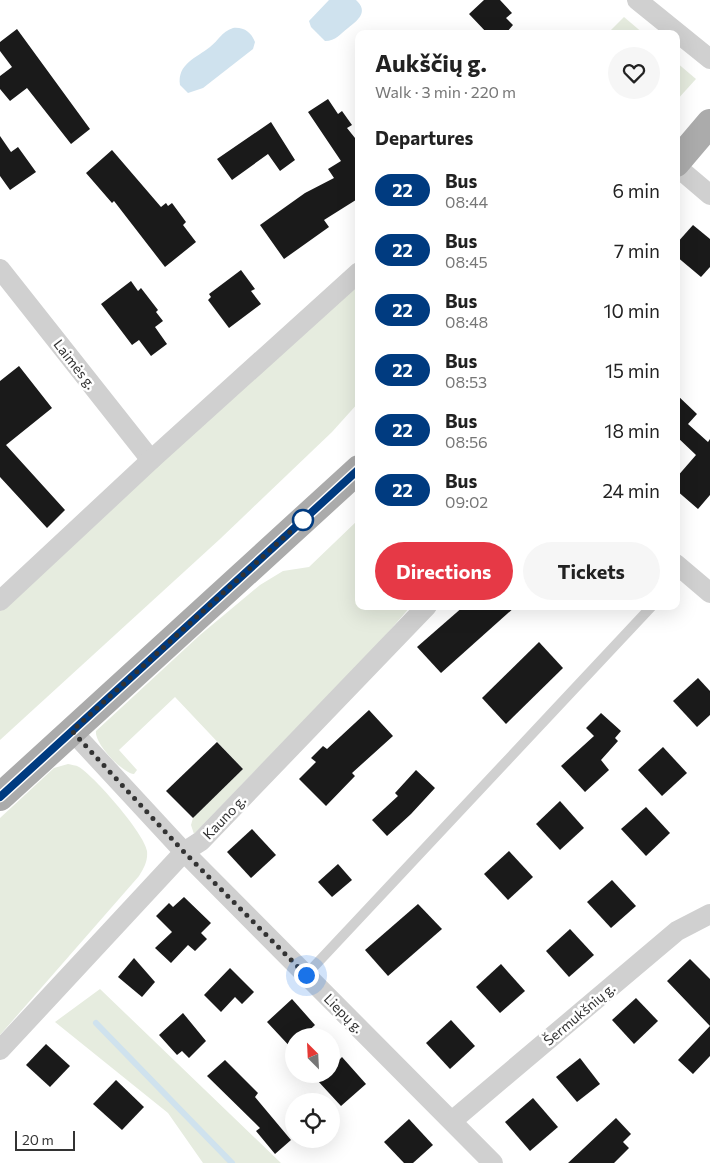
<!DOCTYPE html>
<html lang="en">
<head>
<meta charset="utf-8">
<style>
  body { margin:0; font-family:Commissioner,sans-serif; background:#f6f6f6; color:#222; height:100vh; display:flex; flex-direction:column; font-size:19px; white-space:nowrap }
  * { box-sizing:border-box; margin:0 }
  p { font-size:16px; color:#767676 }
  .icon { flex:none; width:28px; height:28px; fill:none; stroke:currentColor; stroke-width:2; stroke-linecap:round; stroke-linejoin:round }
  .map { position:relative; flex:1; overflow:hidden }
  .sheet { position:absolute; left:355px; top:30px; width:325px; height:580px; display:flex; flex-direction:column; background:#fff; border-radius:10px; box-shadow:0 5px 20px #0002 }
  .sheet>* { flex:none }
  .badge { padding:0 10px; border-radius:16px; font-size:18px; line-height:32px }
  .needle { width:32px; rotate:336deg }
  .buttons { position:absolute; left:285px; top:1028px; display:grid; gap:10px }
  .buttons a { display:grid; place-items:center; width:55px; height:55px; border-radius:50%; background:#fff; box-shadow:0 5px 20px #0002; font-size:25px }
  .scale { position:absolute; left:15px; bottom:12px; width:60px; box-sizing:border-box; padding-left:5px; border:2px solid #333; border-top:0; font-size:14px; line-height:18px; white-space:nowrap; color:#333; -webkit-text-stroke:4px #fff; paint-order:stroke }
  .you { position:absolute; width:25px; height:25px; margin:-12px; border:4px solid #fff; border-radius:50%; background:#1a73e8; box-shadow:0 0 0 8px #1a73e833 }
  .map>.badge { position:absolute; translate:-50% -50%; box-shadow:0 0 0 2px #fff }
  h2 { padding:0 20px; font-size:19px; line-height:45px }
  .round { display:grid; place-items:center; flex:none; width:52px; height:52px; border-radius:26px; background:#f6f6f6 }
  .headline { display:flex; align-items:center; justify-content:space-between; height:85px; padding:0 20px }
  h1 { font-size:24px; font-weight:700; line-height:38px }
  .primary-button { display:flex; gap:10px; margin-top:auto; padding:10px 20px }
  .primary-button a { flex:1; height:58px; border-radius:30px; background:#e63946; color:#fff; font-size:20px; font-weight:700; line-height:58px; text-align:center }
  .primary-button a+a { background:#f6f6f6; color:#222 }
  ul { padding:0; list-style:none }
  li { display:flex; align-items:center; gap:15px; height:60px; padding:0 20px }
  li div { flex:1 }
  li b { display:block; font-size:19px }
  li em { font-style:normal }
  li .badge { min-width:55px; font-weight:700; text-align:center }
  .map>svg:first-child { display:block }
  .green { fill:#e6ecdf }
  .water { fill:#cfe2ee }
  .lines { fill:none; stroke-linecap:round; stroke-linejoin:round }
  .stream { stroke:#cfe2ee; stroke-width:6 }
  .building { fill:#1a1a1a }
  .lane { stroke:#d0d0d0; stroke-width:10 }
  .street { stroke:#d0d0d0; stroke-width:20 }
  .primary { stroke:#ababab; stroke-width:28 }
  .line-casing { stroke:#fff; stroke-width:11 }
  .line { stroke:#003b80; stroke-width:8 }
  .walk { stroke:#333; stroke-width:5; stroke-dasharray:0 9 }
  .stop-dot { fill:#fff; stroke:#003b80; stroke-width:2.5 }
  .labels { text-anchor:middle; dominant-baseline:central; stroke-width:5; stroke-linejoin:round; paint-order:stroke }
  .street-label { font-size:14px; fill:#333; stroke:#fff }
</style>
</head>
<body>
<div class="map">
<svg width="710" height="1163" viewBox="0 0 710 1163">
  <rect width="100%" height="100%" fill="#fff"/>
  <!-- green -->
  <g class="green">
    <polygon points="624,17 644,34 607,34"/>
    <polygon points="676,62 696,79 676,101"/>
    <polygon points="359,272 359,402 332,432 220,539 0,740 0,601"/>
    <path d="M 359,519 L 359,606 L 411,606 L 378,644 L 194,834 L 191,825 L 193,818 L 243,769 L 175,697 L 119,750 L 137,770 L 134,774 C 122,773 94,743 96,731 L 200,635 L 260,585 L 283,571 L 309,567 Z"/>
    <path d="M 68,764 C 71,765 76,765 79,767 C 94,776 145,834 147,851 C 148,861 144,868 139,876 L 0,1035 L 0,818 L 54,768 Z"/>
    <polygon points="100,989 281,1163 203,1163 168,1113 55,1022"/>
  </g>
  <!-- water -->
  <g class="water">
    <path d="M 329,0 L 356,0 C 369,12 358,20 348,28 C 340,34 336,41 325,41 L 311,27 L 309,21 Z"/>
    <path d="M 233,28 C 244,27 251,32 255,42 L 253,49 L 203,88 L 188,93 L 180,85 C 177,64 196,58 210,47 C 219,40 221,32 233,28 Z"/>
  </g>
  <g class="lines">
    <!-- stream -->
    <polyline class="stream" points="96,1023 232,1163"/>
  </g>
  <!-- building -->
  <g class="building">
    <polygon points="484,0 500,0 512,13 506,18 513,25 505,34 488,34 469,14"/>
    <polygon points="17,29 90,129 71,144 27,88 10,101 0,89 0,76 12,67 0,51 0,42"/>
    <polygon points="328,99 338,114 342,111 352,125 347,128 359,143 359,198 324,220 329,227 284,259 260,225 305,193 334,178 328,169 341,161 308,112"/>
    <polygon points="271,122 295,160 280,171 268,154 232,180 217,159"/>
    <polygon points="0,136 11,152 18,147 36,172 10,190 0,176"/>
    <polygon points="112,150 161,207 166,203 168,206 172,203 186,222 183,225 196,242 165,267 114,201 112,203 86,173"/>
    <polygon points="693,225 710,239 710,267 701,277 676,256 676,244"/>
    <polygon points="241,270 255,289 251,291 261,304 229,328 208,300 211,297 209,294"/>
    <polygon points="131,281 138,291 141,288 158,310 156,312 163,321 155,327 167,344 151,356 139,340 132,345 101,304"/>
    <polygon points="19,366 52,408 6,445 65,510 47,528 0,477 0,381"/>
    <polygon points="676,394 697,414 688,424 708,442 710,439 710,495 698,509 676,490 676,478 696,455 676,436"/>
    <polygon points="464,606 516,606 441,673 417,647"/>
    <polygon points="539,642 563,668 506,724 482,698"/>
    <polygon points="698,678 710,691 710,715 697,727 673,701"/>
    <polygon points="369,710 393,736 352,773 355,776 326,806 299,779 316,762 311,758 323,746 327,749"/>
    <polygon points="601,713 621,731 615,738 618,741 601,760 609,770 585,792 561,766 594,736 586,728"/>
    <polygon points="217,742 243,769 193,818 166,791"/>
    <polygon points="663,747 687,773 662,796 638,770"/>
    <polygon points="416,770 435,788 411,814 387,836 372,820 398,796 395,793"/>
    <polygon points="560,801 584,828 560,850 536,824"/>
    <polygon points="646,807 670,833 646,856 621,829"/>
    <polygon points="252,829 276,855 251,878 227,852"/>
    <polygon points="509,851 533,877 508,900 484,874"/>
    <polygon points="338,864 352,880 332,897 318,882"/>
    <polygon points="612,880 636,906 611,928 587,902"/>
    <polygon points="184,897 211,923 201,933 207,939 195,951 188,945 171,963 155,948 172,932 156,916 169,903 173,907"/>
    <polygon points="418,904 442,929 388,976 365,950"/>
    <polygon points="570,929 594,955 569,977 546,951"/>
    <polygon points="134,958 155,982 142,997 118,977"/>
    <polygon points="690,959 710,979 710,1056 693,1074 678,1060 710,1026 667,981"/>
    <polygon points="501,964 525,991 500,1013 476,987"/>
    <polygon points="230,968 254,992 242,1004 235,997 221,1012 204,995"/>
    <polygon points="636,998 658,1021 634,1044 612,1020"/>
    <polygon points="292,999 315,1025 303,1036 294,1036 294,1051 267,1022"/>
    <polygon points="183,1013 206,1041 189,1058 182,1051 177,1055 159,1035"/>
    <polygon points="451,1020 475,1046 450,1069 426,1043"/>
    <polygon points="46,1044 70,1066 50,1087 26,1065"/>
    <polygon points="342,1057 366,1084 341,1106 317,1080 324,1074 331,1074 331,1068"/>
    <polygon points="580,1058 600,1084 577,1102 556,1077"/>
    <polygon points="225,1060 258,1093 255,1097 291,1140 275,1154 256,1131 260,1128 207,1076"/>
    <polygon points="116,1080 144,1107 122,1130 93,1104"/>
    <polygon points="533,1098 558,1127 530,1151 505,1122"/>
    <polygon points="616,1118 631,1134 623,1142 629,1148 614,1163 568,1163"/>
    <polygon points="409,1119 433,1145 413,1163 404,1163 384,1142"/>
  </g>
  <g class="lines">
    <!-- lane -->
    <polyline class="lane" points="306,975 652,606"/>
    <!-- street -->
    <g class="street">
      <polyline points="637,0 710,59"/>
      <polyline points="676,166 710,195"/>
      <polyline points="0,269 151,460"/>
      <polyline points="676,564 710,593"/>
      <polyline points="0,601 151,460 359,272"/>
      <polyline points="72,731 184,852 493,1163"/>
      <polyline points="0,1050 184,852 201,841 427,606"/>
      <polyline points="452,1121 677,931 710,914"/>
    </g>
    <!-- primary -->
    <g class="primary">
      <polyline points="676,163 710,123"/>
      <polyline points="0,797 359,469"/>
    </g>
  </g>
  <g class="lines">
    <defs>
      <polyline id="line" points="0,797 359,469"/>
    </defs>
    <!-- line casing -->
    <use href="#line" class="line-casing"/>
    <!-- line -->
    <use href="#line" class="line"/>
    <!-- walk -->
    <polyline class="walk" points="303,520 72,731 184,852 306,975"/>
  </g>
  <!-- markers -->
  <circle class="stop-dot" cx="303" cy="520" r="10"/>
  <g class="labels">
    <!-- street labels -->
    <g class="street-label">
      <text transform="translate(75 364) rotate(52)">Laimės g.</text>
      <text transform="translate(224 817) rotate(-46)">Kauno g.</text>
      <text transform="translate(344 1013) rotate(45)">Liepų g.</text>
      <text transform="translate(579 1014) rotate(-40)">Šermukšnių g.</text>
    </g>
  </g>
</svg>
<div class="buttons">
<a><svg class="needle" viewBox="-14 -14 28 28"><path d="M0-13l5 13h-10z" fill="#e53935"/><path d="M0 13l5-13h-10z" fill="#767676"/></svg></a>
<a><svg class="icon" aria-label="locate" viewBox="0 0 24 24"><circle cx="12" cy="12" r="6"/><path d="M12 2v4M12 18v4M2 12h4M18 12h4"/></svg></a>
</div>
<div class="scale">20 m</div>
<div class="you" style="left:306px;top:975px"></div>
<section class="sheet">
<div class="headline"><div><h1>Aukščių g.</h1><p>Walk · 3 min · 220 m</p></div><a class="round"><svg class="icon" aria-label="heart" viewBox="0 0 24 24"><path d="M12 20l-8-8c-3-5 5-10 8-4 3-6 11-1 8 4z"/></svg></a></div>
<h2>Departures</h2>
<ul>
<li><span class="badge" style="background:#003b80;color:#fff">22</span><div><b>Bus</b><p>08:44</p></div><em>6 min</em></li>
<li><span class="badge" style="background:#003b80;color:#fff">22</span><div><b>Bus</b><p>08:45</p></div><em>7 min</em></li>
<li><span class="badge" style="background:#003b80;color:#fff">22</span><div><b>Bus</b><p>08:48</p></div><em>10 min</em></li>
<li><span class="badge" style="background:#003b80;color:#fff">22</span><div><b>Bus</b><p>08:53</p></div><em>15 min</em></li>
<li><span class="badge" style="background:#003b80;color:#fff">22</span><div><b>Bus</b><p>08:56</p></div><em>18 min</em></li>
<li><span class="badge" style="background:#003b80;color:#fff">22</span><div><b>Bus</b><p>09:02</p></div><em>24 min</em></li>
</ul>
<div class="primary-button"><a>Directions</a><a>Tickets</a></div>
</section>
</div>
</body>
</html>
